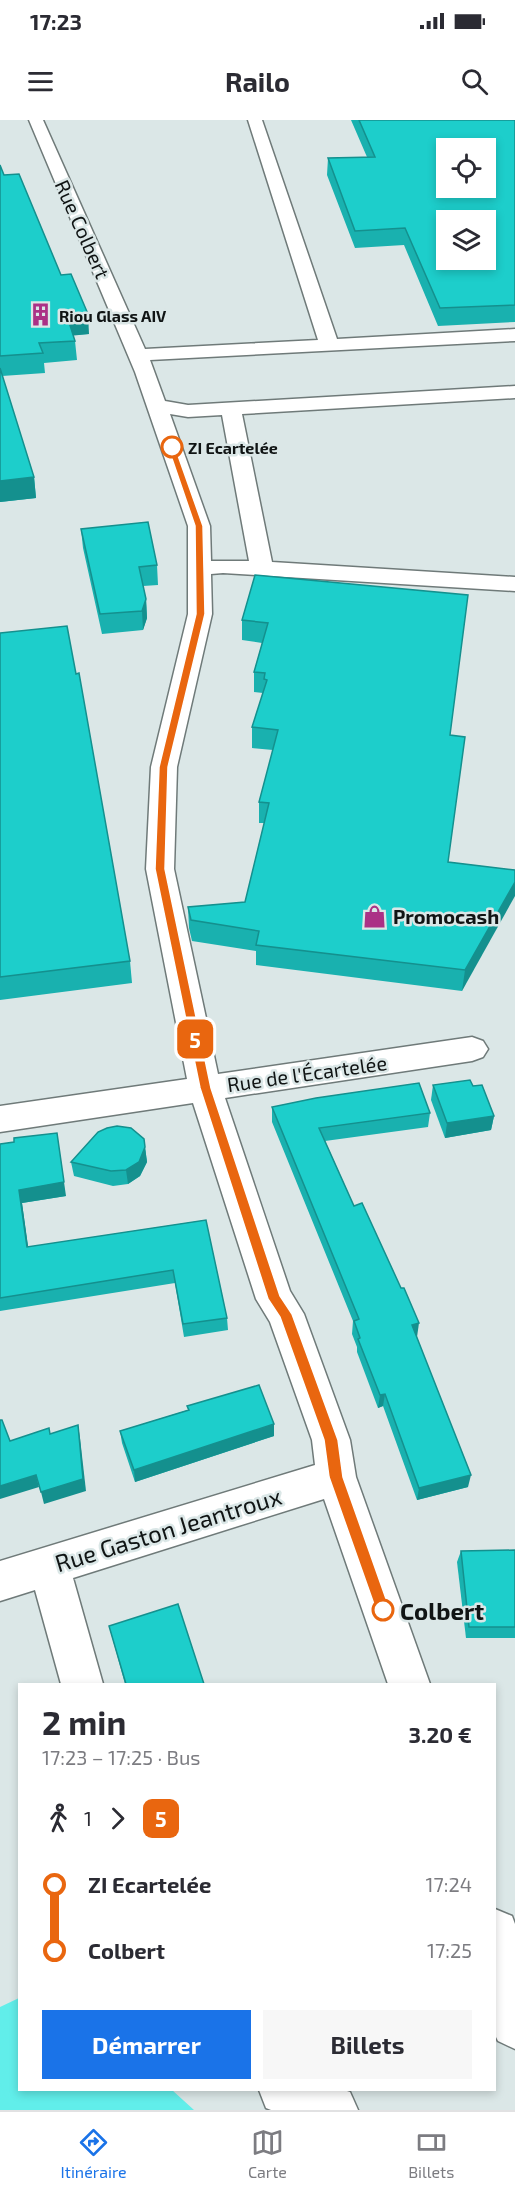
<!DOCTYPE html>
<html lang="fr">
<head>
<meta charset="utf-8">
<style>
  body { margin:0; font-family:"Exo 2",sans-serif; background:#f7f7f7; color:#2b2b33; height:100vh; display:flex; flex-direction:column; font-size:22px; white-space:nowrap }
  * { box-sizing:border-box; margin:0 }
  p { font-size:20px; color:#7c7c81 }
  .icon { flex:none; width:33px; height:33px; fill:none; stroke:currentColor; stroke-width:2; stroke-linecap:round; stroke-linejoin:round }
  .map { position:relative; flex:1; overflow:hidden }
  .drawer { position:absolute; left:18px; top:1563px; width:478px; height:408px; display:flex; flex-direction:column; background:#fff; border-radius:0px; box-shadow:0 3px 9px #0003 }
  .drawer>* { flex:none }
  .badge { padding:0 12px; border-radius:9px; font-size:21px; line-height:39px }
  .fabs { position:absolute; left:436px; top:18px; display:grid; gap:12px }
  .fabs a { display:grid; place-items:center; width:60px; height:60px; border-radius:0px; background:#fff; box-shadow:0 3px 9px #0003; font-size:30px }
  .map>.badge { position:absolute; translate:-50% -50%; box-shadow:0 0 0 3px #fff }
  .legs { display:flex; align-items:center; gap:9px; height:66px; padding:0 24px; font-size:20px }
  .legs p { margin-inline-start:auto }
  .summary { display:flex; align-items:center; justify-content:space-between; height:102px; padding:0 24px }
  h1 { font-size:33px; font-weight:700; line-height:45px }
  .action { display:flex; gap:12px; margin-top:auto; padding:12px 24px }
  .action a { flex:1; height:69px; border-radius:0px; background:#1a73e8; color:#fff; font-size:24px; font-weight:700; line-height:69px; text-align:center }
  .action a+a { background:#f7f7f7; color:#2b2b33 }
  ul { padding:0 24px; list-style:none }
  li { display:flex; align-items:center; gap:21px; height:66px; font-size:22px }
  li i { display:grid; place-items:center; width:9px; height:100%; margin:0 8px; background:currentColor }
  li i::after { content:''; width:15px; height:15px; margin:-8px; border:4px solid; border-radius:50%; background:#fff }
  li p { margin-inline-start:auto }
  li:first-child i { background:linear-gradient(#0000 50%,currentColor 0) }
  li:last-child i { background:linear-gradient(currentColor 50%,#0000 0) }
  .status { display:flex; justify-content:space-between; align-items:center; height:42px; padding:0 30px; background:#fff; direction:ltr }
  .status svg { height:16px; fill:currentColor }
  header { display:flex; justify-content:space-between; align-items:center; height:78px; padding:0 24px; background:#fff; font-size:27px; font-weight:700 }
  .dock { display:flex; justify-content:space-around; align-items:center; height:84px; border-top:2px solid #e1e1e2; background:#fff; font-size:16px; color:#7c7c81 }
  .dock a { display:grid; justify-items:center; gap:3px }
  .dock .current { color:#1a73e8 }
  .map>svg:first-child { display:block }
  .green { fill:#61eeea }
  .lines { fill:none; stroke-linecap:round; stroke-linejoin:round }
  .minor-casing { stroke:#6f7a79; stroke-width:3 }
  .minor { fill:#fff; fill-rule:evenodd }
  .wall { fill:#19b1af }
  .shaded-wall { fill:#14908e }
  .building { fill:#1dcecb; stroke:#14908e; stroke-width:1.5; fill-rule:evenodd }
  .line-1 { fill:#e9660f; stroke:#fff; stroke-width:1.5 }
  .stop-1-dot { fill:#fff; stroke:#e9660f; stroke-width:3 }
  .labels { text-anchor:middle; dominant-baseline:central; stroke-width:5; stroke-linejoin:round; paint-order:stroke }
  .far-poi-label { font-size:16px; font-weight:bold; fill:#101414; stroke:#dbe7e7; text-anchor:start }
  .far-stop-label { font-size:16px; font-weight:bold; fill:#101414; stroke:#dbe7e7; text-anchor:start }
  .street-label { font-size:20px; fill:#101414; stroke:#dbe7e7 }
  .poi-label { font-size:20px; font-weight:bold; fill:#101414; stroke:#dbe7e7; text-anchor:start }
  .near-street-label { font-size:24px; fill:#101414; stroke:#dbe7e7 }
  .near-stop-label { font-size:24px; font-weight:bold; fill:#101414; stroke:#dbe7e7; text-anchor:start }
</style>
</head>
<body>
<div class="status"><b>17:23</b><svg viewBox="0 0 49 12"><path d="M0 12V9h3v3zM5 12V6h3v6zM10 12V3h3v9zM15 12V0h3v12zM26 1h20v11H26zM47 4h2v5h-2z"/></svg></div>
<header><svg class="icon" aria-label="menu" viewBox="0 0 24 24"><path d="M4 6h16M4 12h16M4 18h16"/></svg>Railo<svg class="icon" aria-label="search" viewBox="0 0 24 24"><circle cx="10" cy="10" r="6"/><path d="M15 15l6 6"/></svg></header>
<div class="map">
<svg width="515" height="1990" viewBox="0 0 515 1990">
  <rect width="100%" height="100%" fill="#dbe7e7"/>
  <!-- green -->
  <polygon class="green" points="19,1878 20,1970 172,1970 194,1990 0,1990 0,1887"/>
  <g class="lines">
    <defs>
      <g id="minor">
        <path d="M 29,0 L 43,0 L 145,229 L 318,220 L 248,0 L 262,0 L 337,219 L 515,209 L 515,221 L 150,240 L 165,281 L 188,285 L 515,266 L 515,278 L 242,294 L 272,442 L 515,457 L 515,471 L 223,453 L 211,454 L 212,494 L 177,647 L 174,749 L 218,954 L 472,917 L 483,921 L 488,929 L 483,937 L 472,941 L 225,978 L 290,1171 L 304,1194 L 350,1320 L 356,1357 L 430,1564 L 388,1564 L 324,1379 L 73,1458 L 103,1564 L 61,1564 L 35,1470 L 0,1481 L 0,1441 L 315,1345 L 312,1320 L 270,1202 L 256,1179 L 193,983 L 0,1012 L 0,986 L 187,959 L 146,749 L 151,647 L 188,494 L 188,406 L 135,252 ZM 170,294 L 188,297 L 222,295 L 249,441 L 211,441 L 210,406 Z"/>
        <polygon points="495,1789 512,1796 515,1804 515,1929 498,1921 495,1915"/>
        <polygon points="259,1970 344,1970 350,1972 358,1990 271,1990 266,1988"/>
      </g>
    </defs>
    <!-- minor casing -->
    <use href="#minor" class="minor-casing"/>
    <!-- minor -->
    <use href="#minor" class="minor"/>
  </g>
  <!-- wall -->
  <g class="wall">
    <polygon points="351,0 515,0 515,202 438,206 404,125 355,128 327,55 328,38 367,37"/>
    <polygon points="0,45 4,55 61,155 89,214 73,215 75,221 77,240 44,243 45,253 2,256 34,357 36,378 0,382"/>
    <polygon points="81,409 157,445 158,465 143,466 146,479 147,498 143,510 102,514 83,428"/>
    <polygon points="255,455 450,615 448,742 515,750 462,871 256,845 256,831 192,821 189,808 188,787 245,782 264,703 259,703 259,682 273,630 252,628 252,607 263,573 254,572 254,552 262,523 242,520 242,500"/>
    <polygon points="0,513 76,554 130,841 132,863 0,880"/>
    <polygon points="433,965 473,966 494,996 491,1010 445,1018 431,980"/>
    <polygon points="272,987 430,993 428,1007 325,1021 354,1086 417,1217 468,1367 417,1380 383,1286 378,1288 357,1232 357,1227 352,1214 353,1201 272,1002"/>
    <polygon points="0,1024 66,1076 22,1083 28,1127 206,1100 227,1198 228,1210 184,1217 175,1163 0,1191"/>
    <polygon points="145,1027 147,1042 140,1056 128,1064 113,1066 74,1056 71,1042"/>
    <polygon points="187,1286 274,1316 135,1362 122,1323 120,1311 188,1290"/>
    <polygon points="515,1430 515,1518 466,1518 457,1442 461,1431"/>
    <polygon points="109,1506 204,1564 125,1564"/>
  </g>
  <!-- shaded-wall -->
  <g class="shaded-wall">
    <polygon points="88,194 89,214 69,216 67,196"/>
    <polygon points="34,357 36,378 0,382 0,361"/>
    <polygon points="146,479 147,498 143,510 142,491"/>
    <polygon points="515,762 515,776 462,871 465,850"/>
    <polygon points="494,996 491,1010 445,1018 447,1003"/>
    <polygon points="57,1013 66,1076 22,1083 30,1140 27,1127 19,1070"/>
    <polygon points="145,1027 147,1042 140,1056 128,1064 126,1050"/>
    <polygon points="419,1203 417,1217 410,1218 412,1205"/>
    <polygon points="385,1274 383,1286 378,1288 380,1275"/>
    <polygon points="274,1304 274,1316 135,1362 134,1350"/>
    <polygon points="78,1305 80,1318 86,1371 44,1384 41,1372"/>
    <polygon points="36,1355 39,1367 0,1379 0,1366"/>
    <polygon points="471,1355 468,1367 417,1380 419,1368"/>
  </g>
  <!-- building -->
  <g class="building">
    <path d="M 359,0 L 515,0 L 515,185 L 440,188 L 405,108 L 355,111 L 328,38 L 375,37 ZM 447,28 L 486,28 L 486,68 L 447,68 ZM 447,100 L 486,100 L 486,140 L 447,140 Z"/>
    <polygon points="0,45 4,55 19,54 61,155 71,154 88,194 67,196 75,221 39,223 43,233 0,236"/>
    <polygon points="0,248 34,357 0,361"/>
    <polygon points="148,402 157,445 139,447 146,479 142,491 100,494 81,409"/>
    <polygon points="255,455 468,475 450,615 465,617 448,742 515,750 515,762 465,850 256,825 259,811 191,800 188,787 245,782 269,683 259,682 278,610 252,607 267,560 264,559 265,553 254,552 268,503 242,500"/>
    <polygon points="67,506 76,554 79,553 130,841 0,857 0,513"/>
    <polygon points="470,960 473,966 482,965 494,996 447,1003 433,965"/>
    <polygon points="419,963 430,993 319,1008 354,1086 362,1083 401,1168 404,1168 419,1203 412,1205 471,1355 419,1368 385,1274 380,1275 358,1219 360,1218 354,1201 359,1199 272,987 316,978"/>
    <polygon points="117,1006 131,1008 144,1019 145,1027 139,1042 126,1050 111,1051 71,1042 98,1012 107,1008"/>
    <polygon points="57,1013 64,1062 19,1070 27,1127 206,1100 227,1198 183,1204 173,1150 0,1178 0,1024 14,1022 14,1018"/>
    <polygon points="259,1265 274,1304 134,1350 120,1311 189,1290 187,1286"/>
    <polygon points="0,1300 2,1300 10,1321 49,1308 50,1314 78,1305 83,1359 41,1372 36,1355 0,1366"/>
    <polygon points="515,1430 515,1507 469,1507 461,1431"/>
    <polygon points="178,1484 204,1564 126,1564 109,1506"/>
  </g>
  <!-- line-1 -->
  <polygon class="line-1" points="172,325 175,327 203,406 205,494 168,647 165,749 211,968 280,1176 292,1194 338,1320 343,1357 390,1490 388,1495 383,1498 378,1495 376,1490 329,1357 324,1320 280,1197 268,1179 200,968 155,749 159,647 196,494 195,406 168,327"/>
  <!-- icons -->
  <defs>
    <symbol id="building-bare" viewBox="-9 -9 18 18"><path d="M-4-6H4V6H1V3H-1V6H-4ZM-2.5-4.3h1.7v1.8h-1.7ZM.8-4.3h1.7v1.8H.8ZM-2.5-1h1.7V.8h-1.7ZM.8-1h1.7V.8H.8Z" fill="#ab3186" stroke="#dbe7e7" stroke-width="2.5" paint-order="stroke"/></symbol>
    <symbol id="shop-bare" viewBox="-9 -9 18 18"><path d="M-5-2.5h2.3a2.7 3.5 0 0 1 5.4 0H5L5.5 6h-11ZM-1.5-2.5h3a1.5 2.3 0 0 0-3 0Z" fill="#ab3186" stroke="#dbe7e7" stroke-width="2.5" paint-order="stroke"/></symbol>
  </defs>
  <g fill-rule="evenodd">
    <use href="#building-bare" x="24" y="178" width="33" height="33"/>
    <use href="#shop-bare" x="358" y="780" width="33" height="33"/>
  </g>
  <!-- markers -->
  <g class="stop-1-dot">
    <circle cx="172" cy="327" r="10"/>
    <circle cx="383" cy="1490" r="10"/>
  </g>
  <g class="labels">
    <!-- far-poi labels -->
    <g class="far-poi-label">
      <text x="59" y="195">Riou Glass AIV</text>
    </g>
    <!-- far-stop labels -->
    <g class="far-stop-label">
      <text x="188" y="327">ZI Ecartelée</text>
    </g>
    <!-- street labels -->
    <g class="street-label">
      <text transform="translate(83 109) rotate(66)">Rue Colbert</text>
      <text transform="translate(307 953) rotate(-8)">Rue de l'Écartelée</text>
    </g>
    <!-- poi labels -->
    <g class="poi-label">
      <text x="393" y="796">Promocash</text>
    </g>
    <!-- near-street labels -->
    <g class="near-street-label">
      <text transform="translate(168 1409) rotate(-17)">Rue Gaston Jeantroux</text>
    </g>
    <!-- near-stop labels -->
    <g class="near-stop-label">
      <text x="400" y="1490">Colbert</text>
    </g>
  </g>
</svg>
<div class="fabs">
<a><svg class="icon" aria-label="locate" viewBox="0 0 24 24"><circle cx="12" cy="12" r="6"/><path d="M12 2v4M12 18v4M2 12h4M18 12h4"/></svg></a>
<a><svg class="icon" aria-label="layers" viewBox="0 0 24 24"><path d="M12 4l9 5-9 5-9-5zM3 14l9 5 9-5"/></svg></a>
</div>
<b class="badge" style="left:195px;top:919px;background:#e9660f;color:#fff">5</b>
<section class="drawer">
<div class="summary"><div><h1>2 min</h1><p>17:23 – 17:25 · Bus</p></div><b>3.20 €</b></div>
<div class="legs"><svg class="icon" aria-label="walk" viewBox="0 0 24 24"><circle cx="13" cy="4" r="2"/><path d="M13 8l-2 6 4 7M11 14l-3 7M7 12l3-4h3l4 4"/></svg>1<svg class="icon" aria-label="forward" viewBox="0 0 24 24"><path d="M9 5l7 7-7 7"/></svg><b class="badge" style="background:#e9660f;color:#fff">5</b></div>
<ul>
<li><i style="color:#e9660f"></i><b>ZI Ecartelée</b><p>17:24</p></li>
<li><i style="color:#e9660f"></i><b>Colbert</b><p>17:25</p></li>
</ul>
<div class="action"><a>Démarrer</a><a>Billets</a></div>
</section>
</div>
<nav class="dock">
<a class="current"><svg class="icon" aria-label="directions" viewBox="0 0 24 24"><path d="M12 3l9 9-9 9-9-9zM9 14v-3h6M13 9l2 2-2 2"/></svg>Itinéraire</a>
<a><svg class="icon" aria-label="map" viewBox="0 0 24 24"><path d="M3 6l6-2 6 2 6-2v14l-6 2-6-2-6 2zM9 4v14M15 6v14"/></svg>Carte</a>
<a><svg class="icon" aria-label="tickets" viewBox="0 0 24 24"><path d="M3 7h18v10H3zM15 7v10"/></svg>Billets</a>
</nav>
</body>
</html>
